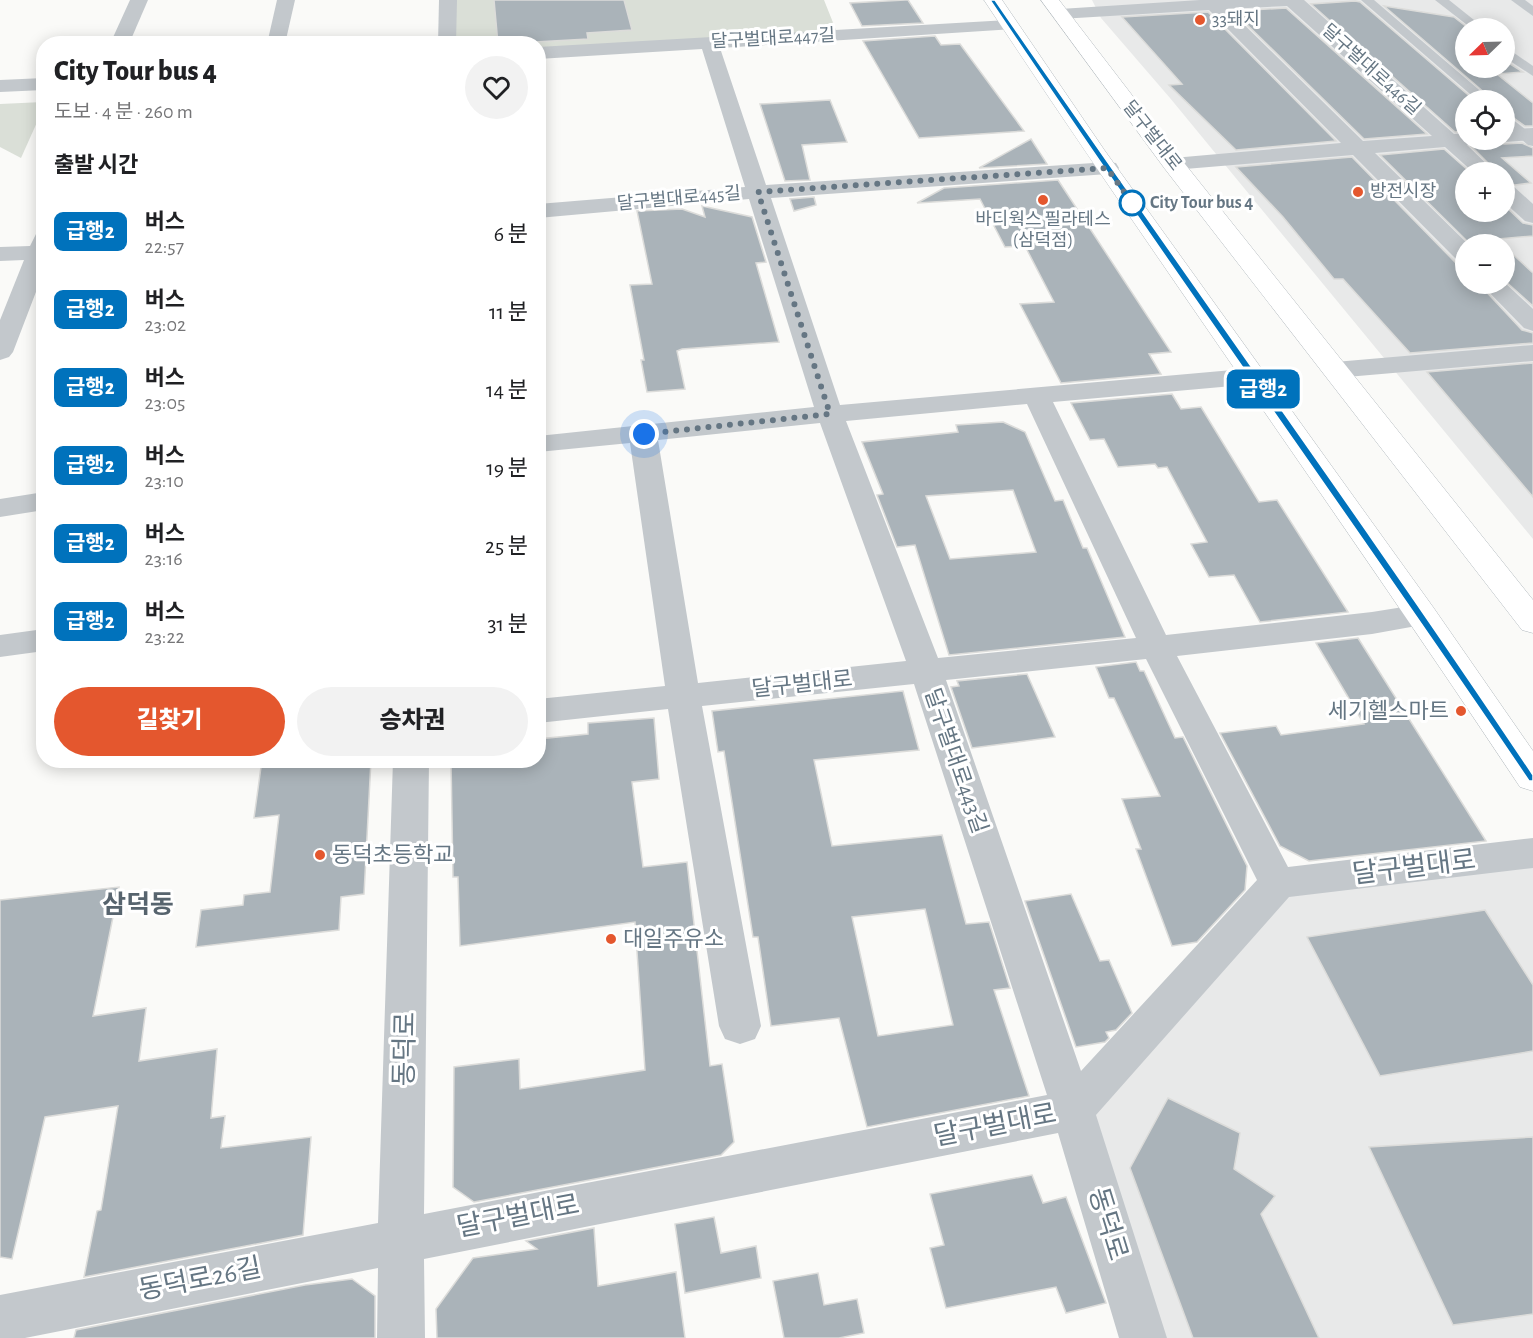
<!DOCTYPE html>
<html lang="ko">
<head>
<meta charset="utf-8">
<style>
  body { margin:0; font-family:"Alegreya Sans","Noto Sans KR",sans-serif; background:#f2f2f2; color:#202124; height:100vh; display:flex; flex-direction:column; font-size:22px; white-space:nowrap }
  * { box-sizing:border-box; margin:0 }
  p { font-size:20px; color:#757577 }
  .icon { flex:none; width:33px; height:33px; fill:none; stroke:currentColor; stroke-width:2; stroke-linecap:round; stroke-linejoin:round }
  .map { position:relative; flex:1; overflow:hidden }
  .details { position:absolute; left:36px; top:36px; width:510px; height:732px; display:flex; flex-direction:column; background:#fff; border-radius:24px; box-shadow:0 3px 15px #0003 }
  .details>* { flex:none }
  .badge { padding:0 12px; border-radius:9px; font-size:21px; line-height:39px }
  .needle { width:39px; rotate:247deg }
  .fabs { position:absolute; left:1455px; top:18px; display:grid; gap:12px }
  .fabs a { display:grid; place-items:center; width:60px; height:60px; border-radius:50%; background:#fff; box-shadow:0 3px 15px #0003; font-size:30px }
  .you { position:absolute; width:30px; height:30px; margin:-15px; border:4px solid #fff; border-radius:50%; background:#1a73e8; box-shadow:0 0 0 9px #1a73e833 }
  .map>.badge { position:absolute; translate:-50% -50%; box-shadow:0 0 0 3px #fff }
  h2 { padding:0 18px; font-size:22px; line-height:54px }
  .round { display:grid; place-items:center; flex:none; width:63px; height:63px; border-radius:32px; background:#f2f2f2 }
  .overview { display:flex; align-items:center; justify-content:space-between; height:102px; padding:0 18px }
  h1 { font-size:28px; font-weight:800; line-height:45px }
  .primary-button { display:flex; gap:12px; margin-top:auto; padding:12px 18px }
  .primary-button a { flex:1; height:69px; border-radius:36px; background:#e4572e; color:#fff; font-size:24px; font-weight:800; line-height:69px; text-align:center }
  .primary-button a+a { background:#f2f2f2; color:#202124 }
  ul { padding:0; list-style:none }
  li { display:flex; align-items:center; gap:18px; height:78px; padding:0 18px }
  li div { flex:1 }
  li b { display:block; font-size:22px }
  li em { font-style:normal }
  li .badge { min-width:66px; font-weight:700; text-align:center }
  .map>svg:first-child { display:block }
  .built { fill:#e8e9e9; fill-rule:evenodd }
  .green { fill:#dadfd7 }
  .building { fill:#aab3b9; stroke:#dcdcda; stroke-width:1.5; fill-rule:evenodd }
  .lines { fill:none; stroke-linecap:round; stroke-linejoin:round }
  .secondary-casing { stroke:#b3babf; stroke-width:1 }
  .lane { fill:#c3c8cc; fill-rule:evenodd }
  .street { fill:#c3c8cc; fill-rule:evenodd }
  .secondary { fill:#fff; fill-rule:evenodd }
  .line { fill:#0072bc; stroke:#fff; stroke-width:1.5 }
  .walk { stroke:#657683; stroke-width:6; stroke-dasharray:0 10.8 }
  .poi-dot { fill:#e4572e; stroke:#fff; stroke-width:2 }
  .stop-dot { fill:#fff; stroke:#0072bc; stroke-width:3 }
  .labels { text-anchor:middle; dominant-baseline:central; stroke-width:6; stroke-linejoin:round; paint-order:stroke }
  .far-poi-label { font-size:18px; fill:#657683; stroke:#fff; text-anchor:start }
  .far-street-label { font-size:18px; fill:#657683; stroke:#fff }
  .far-stop-label { font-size:18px; font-weight:bold; fill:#657683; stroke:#fff; text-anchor:start }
  .street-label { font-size:22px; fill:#657683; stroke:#fff }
  .poi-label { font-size:22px; fill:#657683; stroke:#fff; text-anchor:start }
  .quarter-label { font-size:26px; font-weight:bold; fill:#57646e; stroke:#fff }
  .near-street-label { font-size:27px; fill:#657683; stroke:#fff }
</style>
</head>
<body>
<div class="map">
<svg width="1533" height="1338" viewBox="0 0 1533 1338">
  <rect width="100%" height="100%" fill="#fafaf8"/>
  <!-- built -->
  <g class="built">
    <path d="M 1092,0 L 1533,0 L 1533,539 L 1170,98 L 1101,18 ZM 1466,28 L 1504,28 L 1504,68 L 1466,68 ZM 1466,100 L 1504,100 L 1504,140 L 1466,140 ZM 1466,172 L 1504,172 L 1504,212 L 1466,212 ZM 1466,244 L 1504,244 L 1504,284 L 1466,284 Z"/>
    <polygon points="1533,851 1533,1338 1143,1338 1073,1110 1278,883"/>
  </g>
  <!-- green -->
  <g class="green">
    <polygon points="448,0 824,0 838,35 539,53 538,44 447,44"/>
    <polygon points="43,102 43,109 21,158 0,147 0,104"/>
  </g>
  <!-- building -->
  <g class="building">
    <polygon points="494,0 624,0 632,30 587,33 588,39 498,44"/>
    <polygon points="905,0 908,0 923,23 862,26 850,3"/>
    <polygon points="1355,1 1360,2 1474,100 1466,100 1466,131 1455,132 1311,4"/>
    <polygon points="1384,6 1454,17 1468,28 1466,28 1466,68 1504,68 1504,60 1523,72 1497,74 1533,103 1533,126 1525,126 1504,111 1504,100 1493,100"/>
    <polygon points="1286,8 1427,134 1364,139 1233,11"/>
    <polygon points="1208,12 1336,141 1236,150 1169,85 1182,84 1122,17"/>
    <polygon points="935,36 941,45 960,44 1024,131 919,138 863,41"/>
    <polygon points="830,100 847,142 802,145 810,180 785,181 760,104"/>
    <polygon points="1031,139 1047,164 979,168"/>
    <polygon points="1478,140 1494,140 1504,144 1522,143 1533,148 1533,156 1502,158 1531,183 1515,185 1504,182 1504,172 1497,172 1471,146"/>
    <polygon points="1444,149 1470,172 1466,172 1466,212 1504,212 1504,205 1523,223 1533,225 1533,236 1497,239 1503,244 1470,244 1380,155"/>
    <polygon points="1352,157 1456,263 1466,265 1466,284 1479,284 1522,330 1533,333 1533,343 1410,353 1343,279 1334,279 1283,217 1236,167"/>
    <polygon points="1058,180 1171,352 1149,354 1161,374 1061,383 1020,304 1054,302 1025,246 1005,247 980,199 917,203 944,188"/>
    <polygon points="814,197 816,205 794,211 790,199"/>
    <polygon points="702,206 752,217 766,262 756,263 779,342 682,349 677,351 685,389 647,392 641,360 644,360 630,285 652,284 637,211 682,209 705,217"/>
    <polygon points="1504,246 1533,273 1533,306 1504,280"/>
    <polygon points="1533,363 1533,497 1427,372"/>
    <polygon points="1172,394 1181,409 1201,407 1259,502 1277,500 1348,612 1260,622 1234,575 1209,577 1191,544 1207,542 1167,467 1158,468 1155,464 1118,467 1104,439 1090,440 1071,403"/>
    <path d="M 1003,422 L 1025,432 L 1055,501 L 1063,500 L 1083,548 L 1087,548 L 1125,637 L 949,655 L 915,545 L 897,547 L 877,495 L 883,494 L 862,442 L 958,432 L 956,425 ZM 1013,490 L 1036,552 L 950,559 L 926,496 Z"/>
    <polygon points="1358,638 1486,841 1309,861 1280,846 1220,733 1276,726 1281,735 1364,724 1316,643"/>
    <polygon points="1136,662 1140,671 1144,671 1175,738 1183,737 1247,866 1245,890 1197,942 1172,946 1136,849 1141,849 1122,799 1160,796 1114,698 1109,698 1096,667"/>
    <polygon points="1027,674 1055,737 972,748 951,687 959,686 957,681"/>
    <path d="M 903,691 L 919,750 L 814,760 L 832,846 L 942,835 L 966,924 L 989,922 L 1010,988 L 994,990 L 1029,1096 L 867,1127 L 839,1018 L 771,1026 L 758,937 L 753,937 L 724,751 L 718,752 L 712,711 ZM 925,909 L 953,1025 L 878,1036 L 852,917 Z"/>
    <polygon points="654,718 659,779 632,782 643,867 687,862 710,1066 722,1064 734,1142 721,1155 474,1202 453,1187 454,1067 519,1059 520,1089 645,1070 635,922 460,946 458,877 453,877 451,760 538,760 538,739 588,734 588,723"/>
    <polygon points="284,760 371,760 364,894 341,897 339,930 196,947 201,910 243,905 244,895 270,892 279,815 254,818 261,767 284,764"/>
    <polygon points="119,887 93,1016 146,1008 139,1061 217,1049 211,1118 225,1116 221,1148 311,1137 303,1235 84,1277 97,1211 101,1210 118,1106 45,1117 12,1259 0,1257 0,900"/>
    <polygon points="1071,894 1100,961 1109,960 1132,1013 1116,1030 1106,1032 1109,1038 1105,1042 1076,1047 1025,901"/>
    <polygon points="1485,910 1533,985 1533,1051 1380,1076 1307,937"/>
    <polygon points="1168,1098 1240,1133 1234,1169 1275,1196 1261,1214 1319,1338 1193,1338 1130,1168"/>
    <polygon points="1533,1137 1533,1314 1453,1325 1369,1147"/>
    <polygon points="1032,1175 1043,1203 1066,1197 1106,1303 1066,1313 1056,1287 946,1308 930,1248 944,1245 930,1194"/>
    <polygon points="714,1217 721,1253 756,1246 761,1278 685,1293 675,1224"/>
    <polygon points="594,1228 598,1286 676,1272 685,1338 437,1338 436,1309 473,1258 537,1249 526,1241"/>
    <polygon points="818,1273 824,1305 857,1299 864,1333 839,1338 784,1338 773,1281"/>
    <polygon points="352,1279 375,1296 375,1338 74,1338 76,1330 305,1285"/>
  </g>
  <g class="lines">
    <defs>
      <g id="secondary">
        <path d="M 984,0 L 1002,0 L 1105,151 L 1433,607 L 1533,751 L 1533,791 L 1520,787 C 1345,523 1159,265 984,0 Z"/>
        <polygon points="1041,0 1059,0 1181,159 1533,600 1533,633 1522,630 1165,169"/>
      </g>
    </defs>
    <!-- secondary casing -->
    <use href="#secondary" class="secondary-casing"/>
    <!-- lane -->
    <g class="lane">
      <polygon points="1361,0 1374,0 1491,100 1477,100"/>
      <polygon points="1435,0 1449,0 1484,28 1471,28"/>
      <polygon points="1511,0 1525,0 1533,6 1533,16"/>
      <polygon points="1504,46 1533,66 1533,76 1504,57"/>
      <polygon points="1504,113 1533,135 1533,146 1528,145 1504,125"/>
    </g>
    <!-- street -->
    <g class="street">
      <polygon points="130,0 148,0 129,44 110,44"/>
      <polygon points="277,0 295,0 285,44 267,44"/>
      <polygon points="439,0 457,0 456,44 438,44"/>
      <path d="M 1200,0 L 1304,0 L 1454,134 L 1466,133 L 1466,140 L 1476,140 L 1473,143 L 1467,145 L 1495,172 L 1473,172 L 1445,147 L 1375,153 L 1468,244 L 1466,244 L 1466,263 L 1458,261 L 1353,155 L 1173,170 L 1165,169 L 1162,164 L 1165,159 L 1173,158 L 1341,143 L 1209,10 L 1060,19 L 1054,18 L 1051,14 L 1054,10 L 1060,9 ZM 1287,6 L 1432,136 L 1363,141 L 1228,9 Z"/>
      <path d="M 1008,20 L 1014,21 L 1017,25 L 1014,29 L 720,48 L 766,185 L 1108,162 L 1116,163 L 1119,168 L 1116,173 L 1108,174 L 771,198 L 840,405 L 1255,368 L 1264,370 L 1268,376 L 1264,382 L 1255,384 L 1053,402 L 1166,635 L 1372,612 L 1422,604 L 1433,607 L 1438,615 L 1433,623 L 1372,634 L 1177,656 L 1288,867 L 1533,838 L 1533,868 L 1289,897 L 1096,1115 L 1167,1338 L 1119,1338 L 1058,1133 L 424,1259 L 425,1338 L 377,1338 L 378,1268 L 25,1338 L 0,1338 L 0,1295 L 378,1223 L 393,760 L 429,760 L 424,1214 L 1047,1095 L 914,684 L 702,706 L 761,1026 L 755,1039 L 740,1044 L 725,1039 L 719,1026 L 668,709 L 538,723 L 538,699 L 665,686 L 630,443 L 538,452 L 538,436 L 814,407 L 749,199 L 538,218 L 538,204 L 745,187 L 702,49 L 538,59 L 538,47 ZM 1027,404 L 1136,638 L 938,658 L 846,421 ZM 820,423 L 906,661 L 698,683 L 658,440 ZM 1146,659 L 1257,880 L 1081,1071 L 946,680 Z"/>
      <polygon points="44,78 44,90 0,92 0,80"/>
      <polygon points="1533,128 1533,140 1504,142 1496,140 1504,140 1504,130"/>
      <polygon points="1504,184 1512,185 1533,204 1533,223 1525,221 1504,202"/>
      <polygon points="44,232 44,271 13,352 9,357 0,360 0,320 24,260 0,261 0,247 30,246 36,234"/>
      <polygon points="1504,282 1533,309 1533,331 1524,328 1481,284"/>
      <polygon points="1533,345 1533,361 1335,378 1326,376 1322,370 1326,364 1335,362"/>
      <polygon points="44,492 44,510 0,517 0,499"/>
      <polygon points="44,629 44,651 0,657 0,635"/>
    </g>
    <!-- secondary -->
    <use href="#secondary" class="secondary"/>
  </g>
  <!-- line -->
  <path class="line" d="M 990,0 L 995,0 C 1173,259 1359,514 1533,775 L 1533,781 L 1529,781 C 1352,519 1166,263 990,0 Z"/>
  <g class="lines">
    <!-- walk -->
    <polyline class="walk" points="644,434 830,414 758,192 1107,168 1132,203"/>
  </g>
  <!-- markers -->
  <g class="poi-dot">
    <circle cx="1200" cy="20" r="6"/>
    <circle cx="1358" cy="192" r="6"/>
    <circle cx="1043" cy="200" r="6"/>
    <circle cx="1461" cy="711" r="6"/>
    <circle cx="320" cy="855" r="6"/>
    <circle cx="611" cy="939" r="6"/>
  </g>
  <circle class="stop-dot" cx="1132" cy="203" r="12"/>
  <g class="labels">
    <!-- far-poi labels -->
    <g class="far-poi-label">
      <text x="1212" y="20">33돼지</text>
      <text x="1370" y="192">방전시장</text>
      <text x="1043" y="220" text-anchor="middle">바디웍스 필라테스<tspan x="1043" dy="21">(삼덕점)</tspan></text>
    </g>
    <!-- far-street labels -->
    <g class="far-street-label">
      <text transform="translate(773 39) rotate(-3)">달구벌대로447길</text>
      <text transform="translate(1371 70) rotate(42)">달구벌대로446길</text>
      <text transform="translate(1152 136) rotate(52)">달구벌대로</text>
      <text transform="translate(679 199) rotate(-5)">달구벌대로445길</text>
    </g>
    <!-- far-stop labels -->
    <g class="far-stop-label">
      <text x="1150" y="203">City Tour bus 4</text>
    </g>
    <!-- street labels -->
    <g class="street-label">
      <text transform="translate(802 684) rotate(-6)">달구벌대로</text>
      <text transform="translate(956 761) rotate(71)">달구벌대로443길</text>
    </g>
    <!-- poi labels -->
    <g class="poi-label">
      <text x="1449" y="711" text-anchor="end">세기헬스마트</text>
      <text x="332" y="855">동덕초등학교</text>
      <text x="623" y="939">대일주유소</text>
    </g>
    <!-- quarter labels -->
    <g class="quarter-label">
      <text x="138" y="905">삼덕동</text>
    </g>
    <!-- near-street labels -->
    <g class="near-street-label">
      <text transform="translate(1414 867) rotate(-7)">달구벌대로</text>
      <text transform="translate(405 1049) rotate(-89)">동덕로</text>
      <text transform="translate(995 1125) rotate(-11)">달구벌대로</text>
      <text transform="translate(518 1216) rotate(-11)">달구벌대로</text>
      <text transform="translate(1108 1224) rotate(73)">동덕로</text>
      <text transform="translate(200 1279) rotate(-11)">동덕로26길</text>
    </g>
  </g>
</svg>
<div class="fabs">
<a><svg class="needle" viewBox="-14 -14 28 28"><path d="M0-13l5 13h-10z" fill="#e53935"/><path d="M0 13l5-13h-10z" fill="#757577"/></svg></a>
<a><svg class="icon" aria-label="locate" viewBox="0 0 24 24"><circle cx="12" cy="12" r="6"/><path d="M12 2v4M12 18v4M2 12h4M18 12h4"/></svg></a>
<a>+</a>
<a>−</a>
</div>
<div class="you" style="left:644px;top:434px"></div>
<b class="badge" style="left:1263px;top:389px;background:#0072bc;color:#fff">급행2</b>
<section class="details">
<div class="overview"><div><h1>City Tour bus 4</h1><p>도보 · 4 분 · 260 m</p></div><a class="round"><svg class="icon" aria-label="heart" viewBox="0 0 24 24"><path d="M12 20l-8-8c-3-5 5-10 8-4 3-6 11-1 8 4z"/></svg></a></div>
<h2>출발 시간</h2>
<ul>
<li><span class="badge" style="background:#0072bc;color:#fff">급행2</span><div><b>버스</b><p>22:57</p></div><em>6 분</em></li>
<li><span class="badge" style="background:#0072bc;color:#fff">급행2</span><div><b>버스</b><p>23:02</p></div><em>11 분</em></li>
<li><span class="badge" style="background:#0072bc;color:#fff">급행2</span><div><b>버스</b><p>23:05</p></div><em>14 분</em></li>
<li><span class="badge" style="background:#0072bc;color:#fff">급행2</span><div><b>버스</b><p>23:10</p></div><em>19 분</em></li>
<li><span class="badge" style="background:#0072bc;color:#fff">급행2</span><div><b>버스</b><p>23:16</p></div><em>25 분</em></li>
<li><span class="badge" style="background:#0072bc;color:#fff">급행2</span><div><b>버스</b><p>23:22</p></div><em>31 분</em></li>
</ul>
<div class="primary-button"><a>길찾기</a><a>승차권</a></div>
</section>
</div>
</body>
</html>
